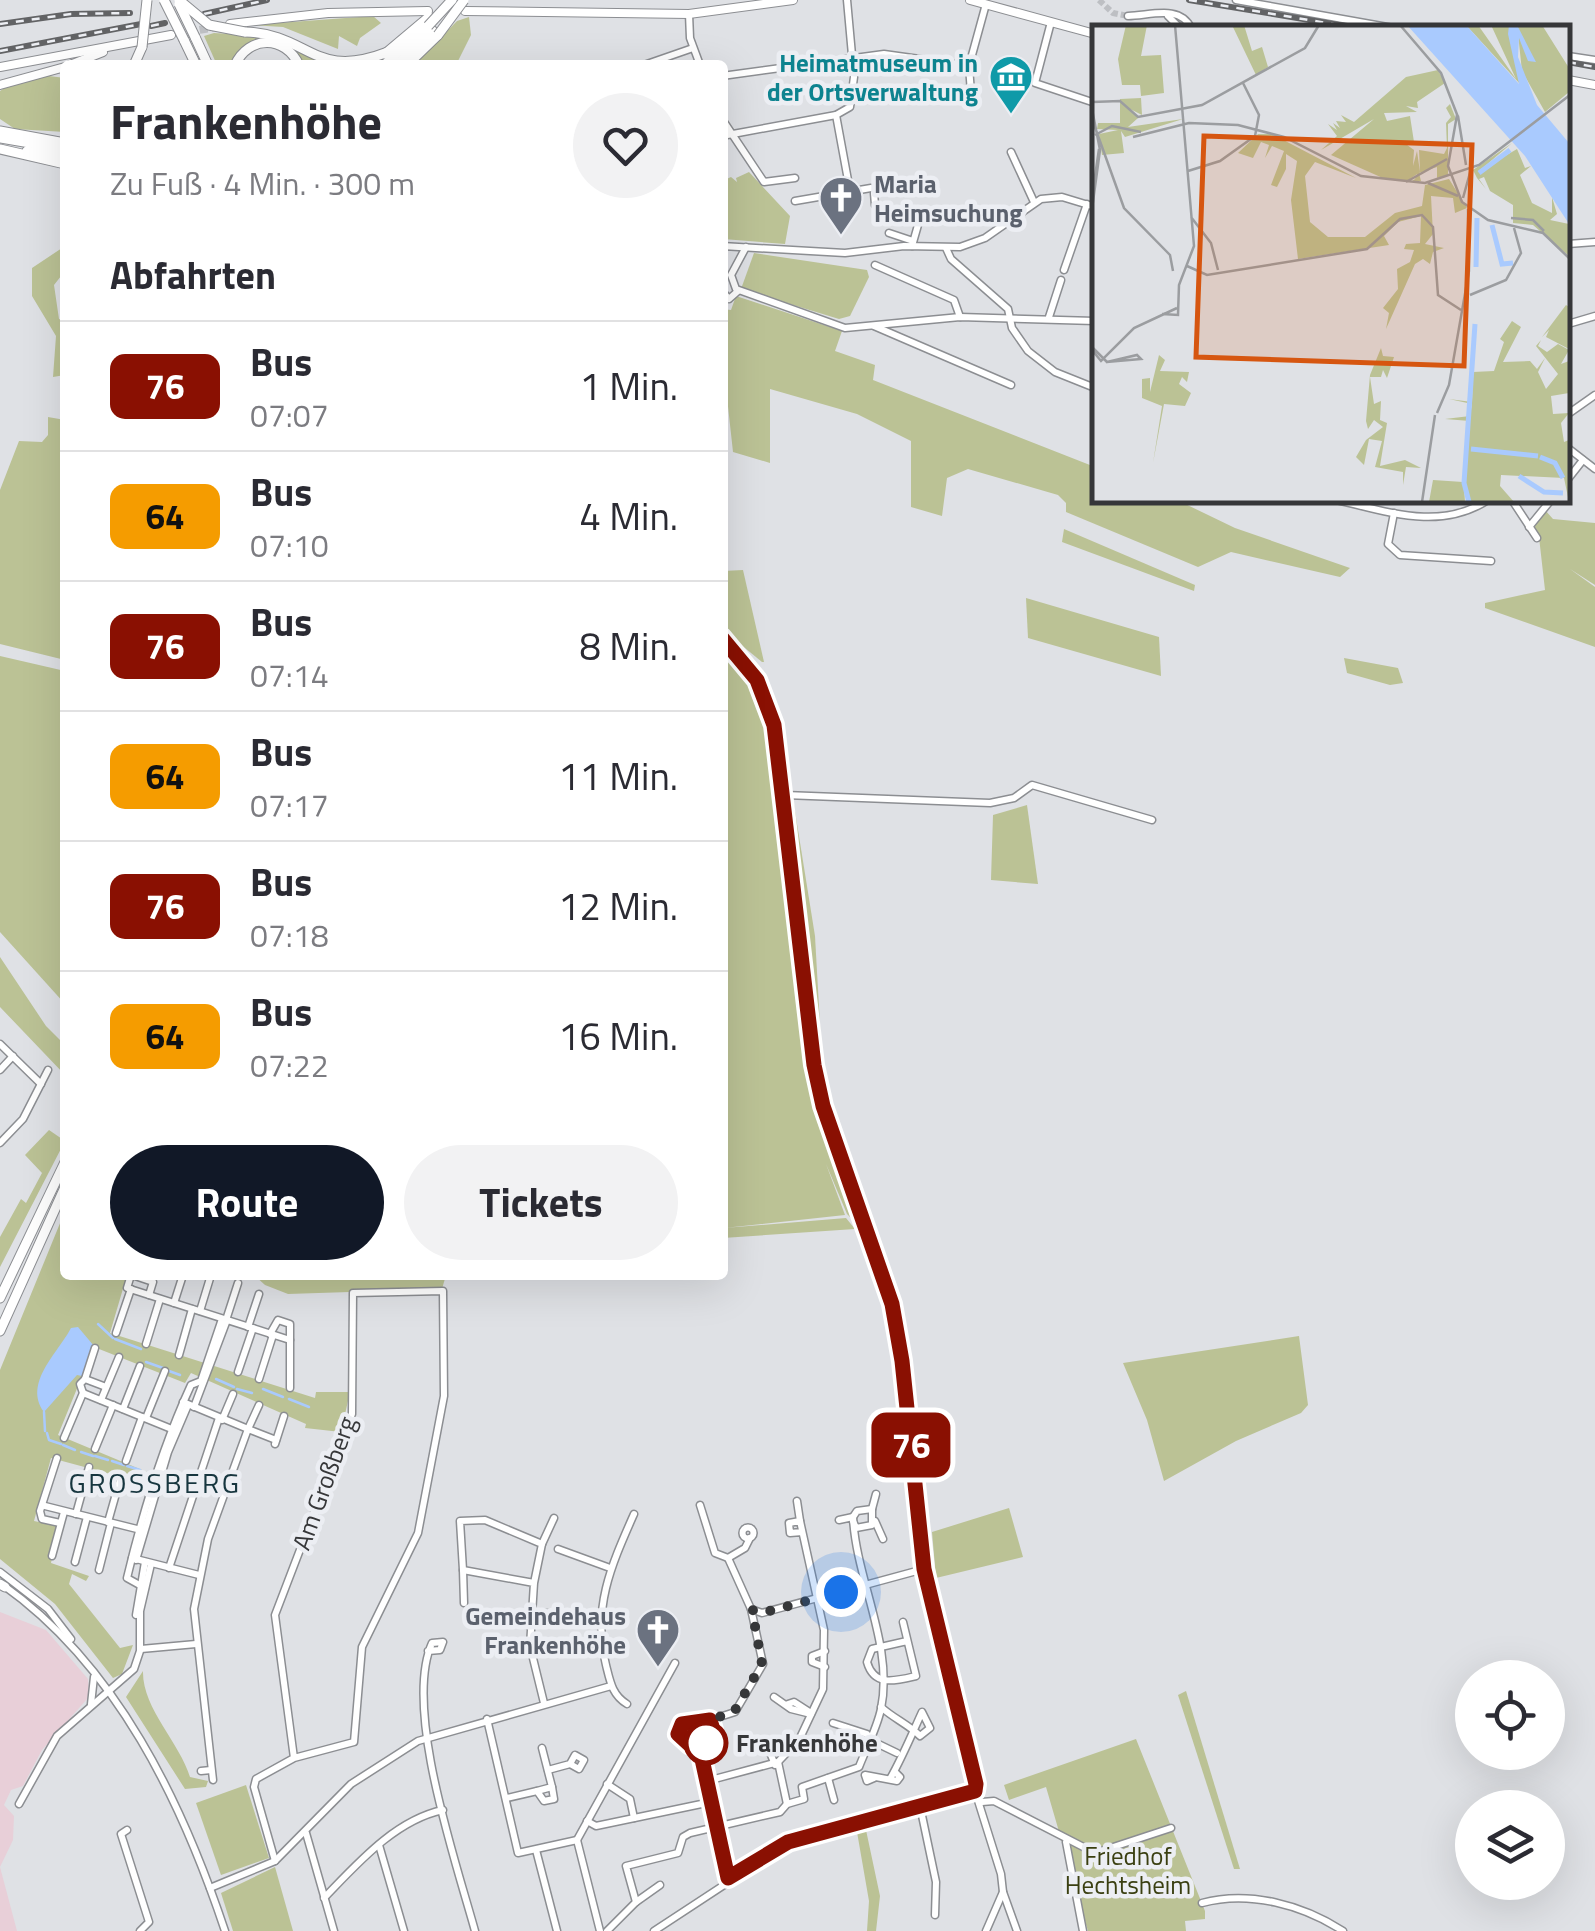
<!DOCTYPE html>
<html lang="de">
<head>
<meta charset="utf-8">
<style>
  body { margin:0; font-family:"Titillium Web",sans-serif; background:#f2f2f3; color:#2b2b33; height:100vh; display:flex; flex-direction:column; font-size:38px; white-space:nowrap }
  * { box-sizing:border-box; margin:0 }
  p { font-size:32px; color:#7c7c81 }
  .icon { flex:none; width:55px; height:55px; fill:none; stroke:currentColor; stroke-width:2; stroke-linecap:round; stroke-linejoin:round }
  .map { position:relative; flex:1; overflow:hidden }
  .side { position:absolute; left:60px; top:60px; width:668px; height:1220px; display:flex; flex-direction:column; background:#fff; border-radius:10px; box-shadow:0 10px 40px #0002 }
  .side>* { flex:none }
  .badge { padding:0 20px; border-radius:15px; font-size:35px; line-height:65px }
  .controls { position:absolute; left:1455px; top:1660px; display:grid; gap:20px }
  .controls a { display:grid; place-items:center; width:110px; height:110px; border-radius:50%; background:#fff; box-shadow:0 10px 40px #0002; font-size:50px }
  .you { position:absolute; width:50px; height:50px; margin:-25px; border:8px solid #fff; border-radius:50%; background:#1a73e8; box-shadow:0 0 0 15px #1a73e833 }
  .map>.badge { position:absolute; translate:-50% -50%; box-shadow:0 0 0 5px #fff }
  h2 { padding:0 50px; font-size:38px; line-height:90px }
  .round { display:grid; place-items:center; flex:none; width:105px; height:105px; border-radius:52px; background:#f2f2f3 }
  .headline { display:flex; align-items:center; justify-content:space-between; height:170px; padding:0 50px }
  h1 { font-size:48px; font-weight:700; line-height:75px }
  .primary-button { display:flex; gap:20px; margin-top:auto; padding:20px 50px }
  .primary-button a { flex:1; height:115px; border-radius:60px; background:#111827; color:#fff; font-size:40px; font-weight:700; line-height:115px; text-align:center }
  .primary-button a+a { background:#f2f2f3; color:#2b2b33 }
  ul { padding:0; list-style:none }
  li { display:flex; align-items:center; gap:30px; height:130px; padding:0 50px; border-top:2px solid #e1e1e2 }
  li div { flex:1 }
  li b { display:block; font-size:38px }
  li em { font-style:normal }
  li .badge { min-width:110px; font-weight:700; text-align:center }
  .map>svg:first-child { display:block }
  .commercial { fill:#e8cfd8 }
  .green { fill:#bbc295 }
  .water { fill:#a9cafe }
  .lines { fill:none; stroke-linecap:round; stroke-linejoin:round }
  .stream { stroke:#a9cafe; stroke-width:2.5 }
  .minor-tunnel { stroke:#bdbfc3; stroke-width:6; stroke-dasharray:6 3; stroke-linecap:butt }
  .major-tunnel { stroke:#bdbfc3; stroke-width:8; stroke-dasharray:8 4; stroke-linecap:butt }
  .minor-casing { stroke:#8c8e92; stroke-width:9 }
  .major-casing { stroke:#8c8e92; stroke-width:10 }
  .highway-casing { stroke:#8c8e92; stroke-width:11 }
  .minor { stroke:#fff; stroke-width:6 }
  .major { stroke:#fff; stroke-width:8 }
  .highway { stroke:#fff; stroke-width:9 }
  .rail-casing { stroke:#626365; stroke-width:6 }
  .rail { stroke:#eceef3; stroke-width:2.5; stroke-dasharray:8; stroke-linecap:butt }
  .highway-bridge-casing { stroke:#8c8e92; stroke-width:11; stroke-linecap:butt }
  .highway-bridge { stroke:#fff; stroke-width:9 }
  .line-casing { stroke:#fff; stroke-width:22 }
  .line { stroke:#8a1002; stroke-width:15 }
  .walk { stroke:#363739; stroke-width:10; stroke-dasharray:0 18 }
  .stop-dot { fill:#fff; stroke:#8a1002; stroke-width:5 }
  .labels { text-anchor:middle; dominant-baseline:central; stroke-width:9; stroke-linejoin:round; paint-order:stroke }
  .culture-label { font-size:25px; font-weight:bold; fill:#0d838f; stroke:#eceef3; text-anchor:end }
  .worship-label { font-size:25px; font-weight:bold; fill:#5b616d; stroke:#eceef3; text-anchor:start }
  .street-label { font-size:25px; fill:#363739; stroke:#eceef3 }
  .stop-label { font-size:25px; font-weight:bold; fill:#363739; stroke:#eceef3; text-anchor:start }
  .park-label { font-size:25px; fill:#3a3f11; stroke:#eceef3 }
  .neighbourhood-label { font-size:28px; letter-spacing:2.5px; fill:#17363f; stroke:#eceef3 }
  .inset-river { fill:none; stroke:#a9cafe; stroke-width:5 }
  .inset-road { fill:none; stroke:#9b9da0; stroke-width:2.5 }
  .view { fill:#d65610; fill-opacity:0.15; stroke:#d65610; stroke-width:5 }
  .inset-edge { fill:none; stroke:#363739; stroke-width:5 }
</style>
</head>
<body>
<div class="map">
<svg width="1595" height="1931" viewBox="0 0 1595 1931">
  <rect width="100%" height="100%" fill="#dfe1e5"/>
  <!-- commercial -->
  <polygon class="commercial" points="0,1612 46,1630 88,1679 89,1690 87,1699 42,1750 23,1786 11,1790 4,1805 14,1816 13,1840 0,1867 17,1931 0,1931"/>
  <!-- green -->
  <g class="green">
    <polygon points="373,16 381,23 360,38 357,46 339,36 338,49 283,27 252,25"/>
    <polygon points="469,17 471,35 456,65 414,65 457,21"/>
    <polygon points="214,33 266,36 329,65 302,65 269,39 232,65 217,65 204,36"/>
    <polygon points="49,76 65,78 65,132 15,129 0,119 0,91 12,83"/>
    <polygon points="749,172 790,216 785,244 723,239 722,181 731,177 737,182 736,178"/>
    <polygon points="65,246 65,271 54,285 59,319 65,321 65,375 53,377 56,336 32,296 32,268"/>
    <polygon points="754,253 867,270 869,277 850,316 839,319 741,289"/>
    <polygon points="736,296 842,331 835,351 875,365 873,380 1095,467 1095,500 1177,500 1235,528 1350,568 1340,577 1231,552 1198,567 1066,512 1066,503 1058,495 968,469 947,478 942,516 911,507 911,441 857,414 770,389 770,463 733,452 723,361 722,309 731,310"/>
    <polygon points="48,417 65,420 65,660 0,644 0,490 19,441 42,442 48,435"/>
    <polygon points="1545,510 1553,519 1595,523 1595,585 1570,569 1595,587 1595,647 1485,608 1485,603 1545,590 1539,537 1533,529"/>
    <polygon points="1064,529 1195,585 1194,591 1062,542"/>
    <polygon points="743,570 764,662 762,662 723,630 723,571"/>
    <polygon points="1026,598 1159,637 1161,676 1028,638"/>
    <polygon points="723,642 744,666 774,737 807,1059 824,1127 861,1228 847,1214 826,1164 845,1215 724,1228 846,1218 855,1229 723,1238"/>
    <polygon points="0,656 65,671 65,1004 0,932"/>
    <polygon points="1344,658 1398,668 1403,683 1390,685 1347,673"/>
    <polygon points="794,805 815,936 824,1096 796,878"/>
    <polygon points="1027,805 1038,884 991,880 993,815"/>
    <polygon points="0,957 46,1026 65,1045 65,1075 0,1007"/>
    <polygon points="49,1130 65,1141 0,1267 0,1237 21,1199 26,1203 42,1173 25,1155"/>
    <polygon points="65,1211 65,1275 127,1275 110,1333 315,1398 316,1392 350,1392 341,1432 305,1428 306,1424 191,1373 185,1383 94,1347 58,1435 147,1472 144,1483 51,1458 34,1521 58,1526 51,1563 89,1576 86,1581 72,1574 69,1584 120,1648 133,1645 122,1674 113,1678 55,1604 0,1559 0,1370"/>
    <polygon points="254,1275 446,1275 442,1289 288,1294 265,1285"/>
    <polygon points="1299,1336 1308,1405 1301,1413 1236,1441 1164,1481 1147,1420 1123,1363"/>
    <polygon points="1009,1508 1023,1557 936,1578 932,1532"/>
    <path d="M 143,1671 C 142,1708 180,1743 190,1777 L 208,1781 L 206,1787 L 185,1789 L 126,1697 Z"/>
    <polygon points="1186,1691 1240,1869 1234,1869 1178,1695"/>
    <polygon points="1136,1739 1205,1911 1205,1919 1185,1921 1186,1931 1088,1931 1046,1787 1009,1800 1004,1785"/>
    <polygon points="246,1785 269,1858 221,1875 196,1803"/>
    <polygon points="866,1830 880,1896 876,1931 867,1931 869,1901 857,1832"/>
    <polygon points="275,1867 293,1931 233,1931 221,1893"/>
  </g>
  <!-- water -->
  <path class="water" d="M 78,1327 L 94,1346 L 82,1376 L 77,1375 L 44,1412 C 23,1383 58,1353 71,1328 Z"/>
  <g class="lines">
    <!-- stream -->
    <g class="stream">
      <polyline points="98,1324 113,1338"/>
      <polyline points="115,1339 141,1349"/>
      <polyline points="146,1362 163,1368"/>
      <polyline points="169,1371 180,1375"/>
      <polyline points="216,1379 234,1387"/>
      <polyline points="237,1389 252,1393"/>
      <polyline points="263,1389 283,1397"/>
      <polyline points="289,1399 309,1407"/>
      <polyline points="44,1412 45,1431"/>
      <polyline points="47,1433 49,1440 61,1444"/>
      <polyline points="63,1445 75,1450"/>
      <polyline points="81,1452 93,1456"/>
      <polyline points="95,1456 108,1460"/>
      <polyline points="112,1461 124,1465"/>
      <polyline points="127,1466 140,1470"/>
    </g>
    <!-- minor-tunnel -->
    <polyline class="minor-tunnel" points="1099,0 1113,13 1128,16"/>
    <!-- major-tunnel -->
    <polyline class="major-tunnel" points="176,34 216,27"/>
    <defs>
      <g id="minor">
        <polyline points="1236,0 1393,28"/>
        <polyline points="689,14 690,38 700,65"/>
        <path d="M 1128,16 C 1149,16 1180,4 1191,28"/>
        <polyline points="1168,16 1180,28"/>
        <polyline points="1051,22 1035,83 1095,103"/>
        <polyline points="1568,56 1595,60"/>
        <polyline points="644,65 693,48"/>
        <polyline points="722,76 884,54 969,66"/>
        <polyline points="971,93 969,66 986,4"/>
        <polyline points="836,115 850,191"/>
        <polyline points="722,119 764,182 795,178"/>
        <polyline points="722,136 836,115 850,107 854,77 847,0"/>
        <polyline points="1011,152 1034,202"/>
        <polyline points="874,193 875,205 920,218 912,246"/>
        <polyline points="795,201 871,188"/>
        <polyline points="889,233 913,241"/>
        <polyline points="1568,244 1595,242"/>
        <polyline points="722,246 845,253 904,246 960,247 985,238 1041,199 1062,197 1095,207"/>
        <polyline points="746,247 731,275 736,289 845,328 960,317 1095,321"/>
        <polyline points="946,248 951,259 1008,309 1012,328 1028,351 1055,372 1095,388"/>
        <polyline points="875,265 954,300 960,317"/>
        <polyline points="1064,270 1087,204"/>
        <polyline points="722,291 729,299 738,291"/>
        <polyline points="1049,317 1061,280"/>
        <polyline points="1568,324 1595,316"/>
        <polyline points="874,326 1011,385"/>
        <polyline points="1568,414 1595,395"/>
        <polyline points="1568,448 1595,469"/>
        <polyline points="1568,479 1583,460"/>
        <path d="M 1337,500 C 1389,512 1440,531 1488,500"/>
        <polyline points="1512,500 1537,538"/>
        <polyline points="1394,513 1388,544 1400,555 1491,561"/>
        <polyline points="1529,527 1551,500"/>
        <polyline points="722,638 757,681 779,745 814,1065 823,1107 891,1304 902,1361 924,1569 975,1791 1001,1874 1003,1892 986,1931"/>
        <polyline points="785,795 990,803 1014,798 1032,785 1152,820"/>
        <polyline points="0,1044 41,1084"/>
        <polyline points="0,1070 13,1056"/>
        <polyline points="0,1143 23,1119 48,1070"/>
        <polyline points="131,1275 127,1288 290,1340"/>
        <polyline points="132,1275 153,1282 149,1295"/>
        <polyline points="174,1303 183,1275"/>
        <polyline points="200,1311 211,1275"/>
        <polyline points="226,1320 238,1283"/>
        <polyline points="248,1327 259,1294"/>
        <polyline points="116,1333 131,1289"/>
        <polyline points="270,1334 278,1320 290,1324 290,1388"/>
        <polyline points="146,1344 160,1299"/>
        <polyline points="179,1355 192,1309"/>
        <polyline points="238,1372 253,1328"/>
        <polyline points="85,1379 95,1348"/>
        <polyline points="259,1379 273,1335"/>
        <polyline points="83,1393 174,1430"/>
        <polyline points="101,1400 119,1357"/>
        <polyline points="183,1402 248,1429 208,1539 194,1609 213,1780"/>
        <polyline points="259,1405 248,1429 276,1440"/>
        <polyline points="194,1407 227,1320"/>
        <polyline points="123,1409 140,1366"/>
        <polyline points="146,1418 165,1371"/>
        <polyline points="222,1420 233,1394"/>
        <polyline points="64,1438 83,1393 80,1384 85,1379 106,1387"/>
        <polyline points="275,1444 284,1416"/>
        <polyline points="95,1449 113,1405"/>
        <polyline points="57,1458 40,1511 42,1519 60,1523"/>
        <polyline points="126,1461 142,1417"/>
        <polyline points="797,1501 800,1521"/>
        <polyline points="700,1505 715,1553 728,1558"/>
        <polyline points="45,1506 141,1530"/>
        <polyline points="872,1509 876,1494"/>
        <polyline points="76,1514 89,1467"/>
        <polyline points="853,1517 857,1511 872,1509 872,1525 856,1528 853,1521"/>
        <polyline points="875,1521 883,1539"/>
        <polyline points="108,1522 121,1476"/>
        <circle cx="748" cy="1533" r="5.5"/>
        <polyline points="542,1544 554,1518"/>
        <polyline points="558,1549 610,1568"/>
        <polyline points="52,1556 64,1512"/>
        <polyline points="132,1558 199,1575"/>
        <polyline points="136,1560 168,1452 188,1405"/>
        <polyline points="75,1562 87,1517"/>
        <polyline points="169,1568 219,1418"/>
        <polyline points="99,1570 111,1523"/>
        <polyline points="463,1570 464,1603"/>
        <polyline points="0,1572 48,1609 71,1639"/>
        <polyline points="534,1583 463,1570 460,1521 485,1520 542,1544 534,1583 530,1646 544,1703"/>
        <path d="M 3,1585 C 117,1666 182,1802 225,1931"/>
        <path d="M 145,1588 L 127,1578 C 143,1511 162,1448 191,1385 L 201,1381 L 222,1319"/>
        <polyline points="751,1609 762,1613 924,1569"/>
        <polyline points="541,1613 599,1615"/>
        <polyline points="136,1615 145,1562"/>
        <path d="M 903,1622 L 916,1676 C 895,1681 874,1687 867,1662 L 872,1649 L 907,1641"/>
        <polyline points="141,1649 196,1644"/>
        <path d="M 428,1651 L 440,1650 L 443,1642 L 432,1643 C 403,1708 456,1862 475,1931"/>
        <polyline points="825,1651 812,1656 812,1662 825,1667"/>
        <polyline points="774,1697 791,1709 811,1714"/>
        <polyline points="91,1704 94,1677"/>
        <path d="M 627,1704 C 612,1695 610,1681 606,1665 C 592,1608 611,1566 634,1514"/>
        <polyline points="788,1704 794,1702 811,1713"/>
        <path d="M 881,1707 C 893,1718 909,1725 920,1736 L 930,1728 L 922,1712 C 912,1734 902,1758 890,1779"/>
        <polyline points="487,1719 518,1853 577,1840 600,1931"/>
        <polyline points="710,1720 735,1712 763,1664 751,1609 728,1558 745,1548 750,1538"/>
        <polyline points="833,1723 867,1734 870,1740 897,1753"/>
        <polyline points="847,1729 864,1743 869,1740"/>
        <polyline points="700,1750 713,1730 707,1719 685,1723 678,1734 700,1750 728,1878"/>
        <polyline points="778,1762 787,1804"/>
        <polyline points="775,1765 771,1755 776,1747 792,1749"/>
        <polyline points="548,1770 570,1764 579,1769 584,1760 575,1755 570,1764"/>
        <polyline points="201,1771 211,1770"/>
        <polyline points="828,1778 834,1800"/>
        <polyline points="874,1778 867,1781 865,1775 897,1781 900,1777 895,1772"/>
        <polyline points="707,1781 778,1762 799,1740 823,1689 824,1630 800,1521 789,1523 790,1533 802,1532"/>
        <polyline points="607,1784 630,1799 634,1818"/>
        <polyline points="537,1791 552,1787 542,1748"/>
        <polyline points="507,1798 537,1791 544,1801 554,1799 552,1787"/>
        <polyline points="982,1802 994,1801 1095,1853 1171,1828"/>
        <polyline points="19,1804 57,1736 134,1669 140,1651 140,1611 151,1564"/>
        <polyline points="920,1806 936,1882 935,1915"/>
        <polyline points="587,1821 596,1826 711,1802"/>
        <polyline points="127,1830 121,1834 149,1922 140,1931"/>
        <polyline points="306,1833 334,1931"/>
        <polyline points="577,1840 675,1663"/>
        <polyline points="1066,1842 1083,1931"/>
        <polyline points="379,1845 404,1931"/>
        <polyline points="536,1850 557,1931"/>
        <polyline points="275,1861 254,1787 256,1779 294,1758 354,1742 362,1647 418,1533 444,1396 443,1291 353,1293 352,1414 275,1615 294,1758"/>
        <polyline points="210,1888 275,1861 351,1784 418,1741 611,1686"/>
        <polyline points="1003,1892 1017,1931"/>
        <path d="M 324,1898 C 357,1864 395,1820 443,1810"/>
        <polyline points="636,1902 660,1885"/>
        <path d="M 1202,1903 C 1249,1890 1303,1905 1343,1931"/>
        <path d="M 607,1931 L 636,1902 L 626,1866 L 678,1853 L 683,1837 L 690,1833 L 780,1812 L 787,1804 L 804,1799 L 802,1787 L 859,1767 C 866,1749 877,1728 881,1709 C 894,1645 856,1580 853,1517 L 839,1520"/>
        <polyline points="654,1931 788,1843 975,1791"/>
      </g>
      <g id="major">
        <polyline points="970,0 1095,34"/>
        <polyline points="465,11 689,14 793,0"/>
        <polyline points="230,24 328,13 428,11"/>
        <polyline points="70,65 103,52"/>
        <polyline points="0,67 171,35"/>
        <polyline points="1568,80 1595,85"/>
        <polyline points="0,85 65,67"/>
      </g>
      <g id="highway">
        <path d="M 245,32 C 310,34 313,81 388,52"/>
        <polyline points="195,37 208,65"/>
        <polyline points="184,40 196,65"/>
        <polyline points="385,54 429,17"/>
        <polyline points="134,65 142,47"/>
        <path d="M 235,65 C 249,35 285,35 299,65"/>
        <polyline points="384,65 428,26"/>
        <polyline points="396,65 433,31"/>
        <polyline points="407,65 438,35"/>
        <polyline points="0,131 65,143"/>
        <polyline points="0,138 65,149"/>
        <polyline points="0,149 65,164"/>
        <polyline points="27,151 65,157"/>
        <polyline points="0,1298 65,1162"/>
        <polyline points="0,1331 65,1187"/>
        <polyline points="0,1584 5,1587"/>
      </g>
    </defs>
    <!-- minor casing -->
    <use href="#minor" class="minor-casing"/>
    <!-- major casing -->
    <use href="#major" class="major-casing"/>
    <!-- highway casing -->
    <use href="#highway" class="highway-casing"/>
    <!-- minor -->
    <use href="#minor" class="minor"/>
    <!-- major -->
    <use href="#major" class="major"/>
    <!-- highway -->
    <use href="#highway" class="highway"/>
    <defs>
      <g id="rail">
        <polyline points="1189,0 1357,28"/>
        <polyline points="204,14 267,0"/>
        <polyline points="0,24 71,14 130,13"/>
        <polyline points="151,26 165,23"/>
        <polyline points="0,51 141,24"/>
        <polyline points="1568,62 1595,67"/>
      </g>
    </defs>
    <!-- rail casing -->
    <use href="#rail" class="rail-casing"/>
    <!-- rail -->
    <use href="#rail" class="rail"/>
    <defs>
      <g id="highway-bridge">
        <polyline points="164,0 184,40"/>
        <polyline points="179,0 209,25 245,32"/>
        <polyline points="179,4 195,37"/>
        <polyline points="428,26 452,0"/>
        <polyline points="438,35 464,0"/>
        <polyline points="142,47 147,0"/>
      </g>
    </defs>
    <!-- highway-bridge casing -->
    <use href="#highway-bridge" class="highway-bridge-casing"/>
    <!-- highway-bridge -->
    <use href="#highway-bridge" class="highway-bridge"/>
  </g>
  <g class="lines">
    <defs>
      <polyline id="line" points="690,1745 678,1734 682,1724 710,1720 713,1730 700,1750 728,1878 788,1842 975,1791 976,1784 924,1569 902,1361 892,1304 823,1106 814,1065 774,725 757,680 722,638"/>
    </defs>
    <!-- line casing -->
    <use href="#line" class="line-casing"/>
    <!-- line -->
    <use href="#line" class="line"/>
    <!-- walk -->
    <polyline class="walk" points="706,1743 713,1730 710,1720 734,1712 762,1664 752,1610 762,1613 841,1592"/>
  </g>
  <!-- icons -->
  <defs>
    <symbol id="museum-pin" viewBox="-11 -11 22 30"><path d="M0 17L-7.5 6A9.5 9.5 0 1 1 7.5 6Z" fill="#0f9aa8" stroke="#eceef3"/><path d="M0-6L6-3V-2H-6V-3ZM-5-1h2V3h-2ZM-1-1h2V3h-2ZM3-1h2V3H3ZM-6 4H6V6H-6Z" fill="#fff"/></symbol>
    <symbol id="church-pin" viewBox="-11 -11 22 30"><path d="M0 17L-7.5 6A9.5 9.5 0 1 1 7.5 6Z" fill="#6b7280" stroke="#eceef3"/><path d="M-1.2-6h2.4v3.5h3.3v2.4h-3.3V6h-2.4V-.1h-3.3v-2.4h3.3Z" fill="#fff"/></symbol>
  </defs>
  <g fill-rule="evenodd">
    <use href="#museum-pin" x="986" y="52" width="50" height="68"/>
    <use href="#church-pin" x="816" y="173" width="50" height="68"/>
    <use href="#church-pin" x="633" y="1605" width="50" height="68"/>
  </g>
  <!-- markers -->
  <circle class="stop-dot" cx="706" cy="1743" r="20"/>
  <g class="labels">
    <!-- culture labels -->
    <g class="culture-label">
      <text x="978" y="63">Heimatmuseum in<tspan x="978" dy="29">der Ortsverwaltung</tspan></text>
    </g>
    <!-- worship labels -->
    <g class="worship-label">
      <text x="874" y="184">Maria<tspan x="874" dy="29">Heimsuchung</tspan></text>
      <text x="626" y="1616" text-anchor="end">Gemeindehaus<tspan x="626" dy="29">Frankenhöhe</tspan></text>
    </g>
    <!-- street labels -->
    <g class="street-label">
      <text transform="translate(324 1483) rotate(-70)">Am Großberg</text>
    </g>
    <!-- stop labels -->
    <g class="stop-label">
      <text x="736" y="1743">Frankenhöhe</text>
    </g>
    <!-- park labels -->
    <g class="park-label">
      <text x="1128" y="1856">Friedhof<tspan x="1128" dy="29">Hechtsheim</tspan></text>
    </g>
    <!-- neighbourhood labels -->
    <g class="neighbourhood-label">
      <text x="155" y="1482">GROSSBERG</text>
    </g>
  </g>
  <!-- overview -->
  <g transform="translate(1092 25)">
    <rect width="478" height="478" fill="#dfe1e5"/>
    <path d="M 34,0 L 55,0 L 49,31 L 69,30 L 72,68 L 49,71 L 48,60 L 30,60 L 26,34 ZM 140,0 L 152,0 L 160,26 L 170,22 L 176,42 L 164,50 ZM 374,0 L 386,0 L 424,54 L 399,0 L 417,0 L 428,59 ZM 425,0 L 450,0 L 477,43 L 477,67 L 453,87 L 430,46 ZM 346,45 L 353,58 L 325,77 L 326,83 L 314,81 L 325,87 L 292,88 L 295,96 L 318,91 L 322,117 L 311,117 L 322,125 L 321,141 L 325,126 L 328,147 L 327,125 L 352,129 L 355,123 L 354,98 L 359,92 L 354,83 L 358,79 L 364,94 L 356,99 L 356,150 L 345,153 L 345,142 L 327,148 L 329,156 L 320,156 L 323,154 L 325,149 L 315,156 L 293,154 L 239,130 L 282,94 L 229,125 L 245,111 L 236,99 L 245,105 L 241,98 L 248,103 L 244,96 L 254,97 L 249,90 L 262,97 L 314,52 ZM 49,73 L 50,90 L 34,82 L 46,93 L 36,102 L 91,94 L 33,112 L 29,106 L 32,128 L 10,130 L 7,109 L 26,105 L 5,104 L 6,98 L 28,98 L 28,74 ZM 166,109 L 180,109 L 264,153 L 223,137 L 213,151 L 218,197 L 236,212 L 273,212 L 303,188 L 330,181 L 333,160 L 357,154 L 375,183 L 363,188 L 361,173 L 339,171 L 341,209 L 333,219 L 352,223 L 341,227 L 338,239 L 331,234 L 323,239 L 294,304 L 297,288 L 291,283 L 306,264 L 305,244 L 318,237 L 322,225 L 312,224 L 314,219 L 328,218 L 329,191 L 306,197 L 292,211 L 297,220 L 206,234 L 199,175 L 205,136 L 194,129 L 194,144 L 185,162 L 179,160 L 192,126 L 180,121 L 173,133 L 177,120 L 169,117 L 161,133 L 146,128 ZM 420,118 L 386,147 L 425,124 L 433,143 L 439,141 L 428,150 L 440,178 L 460,188 L 460,172 L 465,189 L 458,195 L 477,199 L 477,231 L 441,200 L 421,198 L 421,180 L 398,166 L 392,152 L 387,154 L 394,164 L 385,153 L 381,145 ZM 474,280 L 477,282 L 477,324 L 454,312 L 457,305 L 450,312 ZM 420,296 L 429,302 L 411,337 L 438,336 L 445,344 L 453,333 L 446,347 L 454,364 L 466,349 L 444,321 L 449,315 L 446,321 L 455,327 L 466,319 L 477,325 L 469,339 L 477,336 L 477,368 L 459,371 L 461,389 L 477,388 L 469,398 L 472,417 L 477,415 L 477,477 L 472,453 L 409,450 L 408,461 L 422,477 L 376,477 L 372,463 L 373,477 L 337,477 L 341,455 L 371,457 L 374,448 L 378,396 L 353,394 L 378,391 L 380,379 L 357,374 L 380,377 L 381,347 L 402,346 L 412,317 L 408,314 ZM 289,323 L 291,331 L 302,332 L 295,353 L 291,345 L 289,352 L 278,352 L 282,379 L 289,376 L 288,395 L 295,398 L 288,441 L 313,435 L 329,443 L 314,442 L 311,460 L 311,447 L 283,442 L 290,416 L 277,414 L 272,440 L 264,432 L 274,415 L 291,402 L 282,395 L 276,404 L 274,396 L 278,350 ZM 67,330 L 73,335 L 68,346 L 97,347 L 95,357 L 90,352 L 87,359 L 99,368 L 93,381 L 72,379 L 61,438 L 70,381 L 50,373 L 50,354 L 58,353 L 58,367 Z" fill="#bbc295"/>
    <path d="M 315,0 L 374,0 L 427,59 L 416,9 L 417,0 L 425,0 L 444,37 L 436,36 L 427,13 L 426,32 L 445,80 L 477,118 L 477,199 L 433,131 Z" fill="#a9cafe"/>
    <path class="inset-river" d="M 387,148 L 418,125M 400,200 L 410,239 L 421,238M 384,242 L 385,193M 379,424 L 446,431M 448,432 L 463,438 L 471,453M 427,451 L 452,467 L 471,468M 377,477 L 372,458 L 383,299"/>
    <path class="inset-road" d="M 308,0 L 349,48 L 366,92M 0,77 L 28,76 L 46,92 L 110,80 L 213,23 L 227,0M 0,84 L 8,125 L 0,184M 365,90 L 356,141 L 370,177 L 396,195 L 451,208 L 478,234M 366,91 L 374,140M 0,94 L 32,183 L 78,230 L 81,246M 3,110 L 20,101 L 49,107M 41,112 L 97,98 L 146,100 L 192,112 L 269,151 L 333,158 L 387,140 L 478,70M 96,146 L 128,136 L 163,111 L 167,90 L 151,58M 314,157 L 355,134M 336,158 L 366,171M 0,172 L 7,124M 371,173 L 379,144M 99,192 L 119,218 L 126,245M 419,193 L 441,195 L 452,206M 95,241 L 115,250 L 275,224 L 308,194 L 330,190 L 341,202 L 346,270 L 369,285M 378,270 L 414,255 L 429,228 L 422,203M 70,289 L 86,290 L 87,260 L 102,221 L 83,0M 0,322 L 15,337 L 45,330 L 49,334 L 15,337 L 0,322M 0,325 L 9,336 L 42,303 L 85,283M 345,388 L 357,360 L 377,246 L 376,184M 330,477 L 343,390"/>
    <path class="view" d="M 112,111 L 380,120 L 372,341 L 104,332 Z"/>
    <rect width="478" height="478" class="inset-edge"/>
  </g>
</svg>
<div class="controls">
<a><svg class="icon" aria-label="locate" viewBox="0 0 24 24"><circle cx="12" cy="12" r="6"/><path d="M12 2v4M12 18v4M2 12h4M18 12h4"/></svg></a>
<a><svg class="icon" aria-label="layers" viewBox="0 0 24 24"><path d="M12 4l9 5-9 5-9-5zM3 14l9 5 9-5"/></svg></a>
</div>
<div class="you" style="left:841px;top:1592px"></div>
<b class="badge" style="left:911px;top:1445px;background:#8a1002;color:#fff">76</b>
<section class="side">
<div class="headline"><div><h1>Frankenhöhe</h1><p>Zu Fuß · 4 Min. · 300 m</p></div><a class="round"><svg class="icon" aria-label="heart" viewBox="0 0 24 24"><path d="M12 20l-8-8c-3-5 5-10 8-4 3-6 11-1 8 4z"/></svg></a></div>
<h2>Abfahrten</h2>
<ul>
<li><span class="badge" style="background:#8a1002;color:#fff">76</span><div><b>Bus</b><p>07:07</p></div><em>1 Min.</em></li>
<li><span class="badge" style="background:#f59c00;color:#111">64</span><div><b>Bus</b><p>07:10</p></div><em>4 Min.</em></li>
<li><span class="badge" style="background:#8a1002;color:#fff">76</span><div><b>Bus</b><p>07:14</p></div><em>8 Min.</em></li>
<li><span class="badge" style="background:#f59c00;color:#111">64</span><div><b>Bus</b><p>07:17</p></div><em>11 Min.</em></li>
<li><span class="badge" style="background:#8a1002;color:#fff">76</span><div><b>Bus</b><p>07:18</p></div><em>12 Min.</em></li>
<li><span class="badge" style="background:#f59c00;color:#111">64</span><div><b>Bus</b><p>07:22</p></div><em>16 Min.</em></li>
</ul>
<div class="primary-button"><a>Route</a><a>Tickets</a></div>
</section>
</div>
</body>
</html>
